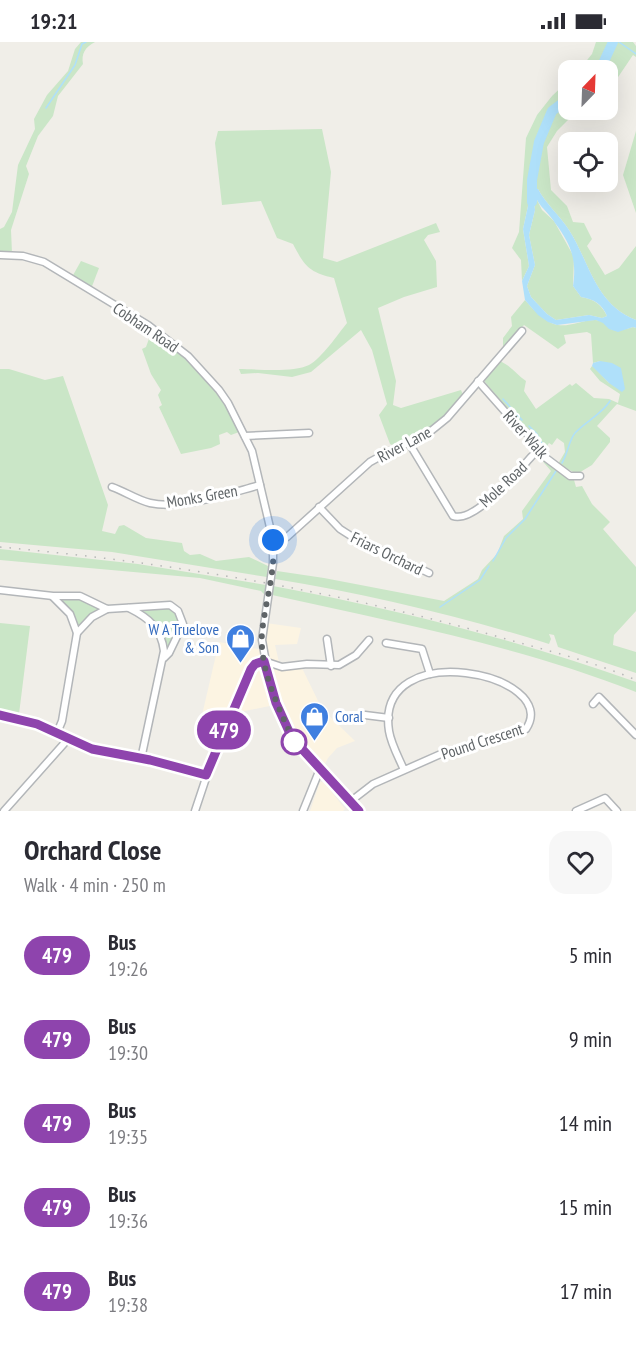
<!DOCTYPE html>
<html lang="en">
<head>
<meta charset="utf-8">
<style>
  body { margin:0; font-family:"PT Sans Narrow",sans-serif; background:#f7f7f7; color:#2b2b33; height:100vh; display:flex; flex-direction:column; font-size:22px; white-space:nowrap }
  * { box-sizing:border-box; margin:0 }
  p { font-size:20px; color:#7c7c81 }
  .icon { flex:none; width:33px; height:33px; fill:none; stroke:currentColor; stroke-width:2; stroke-linecap:round; stroke-linejoin:round }
  .map { position:relative; height:769px; overflow:hidden }
  .panel { display:flex; flex-direction:column; background:#fff; flex:1 }
  .panel>* { flex:none }
  .badge { padding:0 12px; border-radius:20px; font-size:21px; line-height:39px }
  .needle { width:39px; rotate:23deg }
  .controls { position:absolute; left:558px; top:18px; display:grid; gap:12px }
  .controls a { display:grid; place-items:center; width:60px; height:60px; border-radius:12px; background:#fff; box-shadow:0 6px 24px #0002; font-size:30px }
  .you { position:absolute; width:30px; height:30px; margin:-15px; border:4px solid #fff; border-radius:50%; background:#1a73e8; box-shadow:0 0 0 9px #1a73e833 }
  .map>.badge { position:absolute; translate:-50% -50%; box-shadow:0 0 0 3px #fff }
  .round { display:grid; place-items:center; flex:none; width:63px; height:63px; border-radius:18px; background:#f7f7f7 }
  .head { display:flex; align-items:center; justify-content:space-between; height:102px; padding:0 24px }
  h1 { font-size:28px; font-weight:700; line-height:45px }
  ul { padding:0; list-style:none }
  li { display:flex; align-items:center; gap:18px; height:84px; padding:0 24px }
  li div { flex:1 }
  li b { display:block; font-size:22px }
  li em { font-style:normal }
  li .badge { min-width:66px; font-weight:700; text-align:center }
  .status { display:flex; justify-content:space-between; align-items:center; height:42px; padding:0 30px; background:#fff; direction:ltr }
  .status svg { height:16px; fill:currentColor }
  .map>svg:first-child { display:block }
  .commercial { fill:#fcf4e2 }
  .green { fill:#cae6c7 }
  .water { fill:#afe0fa; fill-rule:evenodd }
  .lines { fill:none; stroke-linecap:round; stroke-linejoin:round }
  .stream { stroke:#afe0fa; stroke-width:1.5 }
  .river { stroke:#afe0fa; stroke-width:10 }
  .minor-casing { stroke:#b3b6b9; stroke-width:9 }
  .minor { stroke:#fff; stroke-width:6 }
  .rail { stroke:#b6b7b7; stroke-width:1.5; stroke-dasharray:1.5 8; stroke-linecap:butt }
  .line-casing { stroke:#fff; stroke-width:14 }
  .line { stroke:#8e44ad; stroke-width:9 }
  .walk { stroke:#5f6467; stroke-width:6; stroke-dasharray:0 10.8 }
  .stop-dot { fill:#fff; stroke:#8e44ad; stroke-width:3 }
  .labels { text-anchor:middle; dominant-baseline:central; stroke-width:6; stroke-linejoin:round; paint-order:stroke }
  .street-label { font-size:16px; fill:#5f6467; stroke:#fff }
  .shop-label { font-size:16px; fill:#366cbe; stroke:#fff; text-anchor:end }
</style>
</head>
<body>
<div class="status"><b>19:21</b><svg viewBox="0 0 49 12"><path d="M0 12V9h3v3zM5 12V6h3v6zM10 12V3h3v9zM15 12V0h3v12zM26 1h20v11H26zM47 4h2v5h-2z"/></svg></div>
<div class="map">
<svg width="636" height="769" viewBox="0 0 636 769">
  <rect width="100%" height="100%" fill="#f0eee8"/>
  <!-- commercial -->
  <g class="commercial">
    <polygon points="266,581 301,586 297,602 275,603 281,629 302,626 322,667 355,699 337,706 328,716 325,722 297,693 284,661 240,670 234,688 202,673 219,600 258,607 266,604"/>
    <polygon points="320,740 324,740 345,767 343,769 310,769"/>
  </g>
  <!-- green -->
  <g class="green">
    <path d="M 81,0 L 95,0 C 85,5 81,12 83,22 L 58,54 L 53,74 L 38,94 L 26,124 L 29,132 L 11,188 L 12,211 L 0,210 L 0,187 L 4,185 L 12,170 L 18,123 L 35,87 L 34,77 L 47,53 L 68,29 L 75,7 Z"/>
    <polygon points="596,0 633,0 636,4 636,15 633,13 608,50 608,28 579,28 592,12"/>
    <path d="M 568,39 L 568,68 L 578,68 L 557,89 L 547,105 L 551,148 L 567,164 L 573,180 L 584,181 L 592,197 L 587,204 L 605,233 L 619,226 L 636,204 L 636,278 C 595,262 590,221 569,188 C 560,174 546,162 538,147 L 528,147 L 528,164 L 523,187 L 529,224 L 522,239 L 521,218 L 512,206 L 519,190 L 526,96 L 537,73 L 552,54 Z"/>
    <path d="M 322,87 L 331,130 L 323,216 L 337,220 L 436,181 L 440,190 L 428,193 L 424,198 L 436,219 L 437,245 L 404,255 L 378,266 L 396,339 L 393,363 L 401,366 L 461,348 L 463,353 C 438,383 429,388 394,404 L 390,402 L 379,373 L 387,362 L 372,308 L 361,288 L 311,330 L 292,335 L 258,331 L 241,332 L 239,327 C 257,327 293,331 309,323 C 322,316 338,292 347,281 L 334,236 C 309,230 305,225 293,202 L 277,196 L 261,159 L 222,163 L 215,101 L 218,89 Z"/>
    <polygon points="636,89 636,171 623,133"/>
    <path d="M 537,158 L 542,168 L 554,179 L 574,215 L 573,244 L 581,255 C 594,257 601,262 607,274 L 602,276 L 589,273 L 556,278 L 547,272 L 531,255 L 527,244 L 535,223 L 529,193 L 535,168 L 534,159 Z"/>
    <polygon points="81,219 99,226 91,247 72,235"/>
    <path d="M 525,258 C 533,267 545,281 558,283 C 569,285 583,278 595,278 C 613,279 602,295 633,285 L 636,286 L 636,369 L 617,362 L 597,384 L 610,396 L 610,400 L 592,423 L 577,432 L 558,422 L 565,410 L 564,401 L 557,396 L 552,403 L 549,401 L 543,410 L 534,393 L 518,380 L 485,340 L 484,336 L 500,319 C 511,324 517,333 526,339 L 524,349 L 536,367 L 570,342 L 572,344 L 576,341 L 594,356 L 609,357 L 618,361 L 620,352 L 600,339 L 590,327 L 592,324 L 594,325 L 609,341 L 600,319 L 593,321 L 591,292 L 587,290 L 564,293 L 566,301 L 558,307 L 524,283 L 503,306 L 503,296 L 512,284 L 511,275 Z"/>
    <path d="M 118,271 L 160,295 L 164,308 L 170,304 C 185,309 212,342 221,355 C 228,366 234,378 239,390 L 231,393 L 227,390 L 219,393 L 220,402 L 211,406 L 181,412 L 159,365 L 162,363 L 158,353 L 161,348 L 151,332 L 142,307 L 146,305 L 150,294 Z"/>
    <polygon points="0,327 9,327 45,338 63,334 108,463 102,489 115,492 119,484 124,483 146,496 182,501 184,509 190,513 200,512 216,519 249,515 268,524 267,535 112,510 0,500"/>
    <path d="M 539,415 L 574,438 L 576,445 L 582,444 L 592,462 L 610,480 L 603,487 L 636,525 L 636,569 L 614,593 L 613,603 L 636,610 L 636,631 L 558,605 L 554,593 L 549,592 L 551,597 L 549,602 C 460,574 367,552 275,537 L 277,529 L 324,536 L 444,559 L 478,537 L 482,528 L 497,512 L 504,494 L 523,477 L 522,469 L 551,429 Z"/>
    <polygon points="0,507 138,522 266,543 264,552 261,549 200,536 0,518"/>
    <path d="M 273,544 C 396,567 518,598 636,640 L 636,650 C 519,604 394,580 272,553 Z"/>
    <polygon points="62,556 80,557 100,566 78,585 72,570 61,559"/>
    <path d="M 173,566 C 183,584 179,587 170,605 L 168,606 C 157,585 160,581 137,568 Z"/>
    <polygon points="0,581 30,584 19,672 0,669"/>
  </g>
  <!-- water -->
  <g class="water">
    <path d="M 528,146 L 538,147 C 546,162 560,174 569,188 C 590,221 595,262 636,278 L 636,286 L 633,285 L 618,290 L 609,287 L 603,281 L 596,278 L 557,283 L 548,280 L 538,273 L 525,258 L 522,239 L 529,224 L 523,187 L 528,164 ZM 537,158 C 542,167 550,172 555,181 C 571,202 577,218 573,244 L 581,255 C 594,257 602,262 607,274 L 602,276 L 589,273 L 556,278 L 547,272 L 531,255 L 527,244 L 535,223 L 529,193 L 535,168 L 534,159 Z"/>
    <polygon points="600,319 612,321 621,326 625,347 622,350 609,341 592,324 593,321"/>
  </g>
  <g class="lines">
    <!-- stream -->
    <g class="stream">
      <polyline points="619,0 636,12"/>
      <polyline points="46,66 75,23 82,2 86,0"/>
      <polyline points="503,357 522,378"/>
      <polyline points="529,384 537,392 542,401"/>
      <path d="M 562,421 C 568,411 569,398 575,391 C 586,379 601,373 610,359"/>
      <polyline points="493,519 506,496 525,477 556,429"/>
      <polyline points="440,565 480,538 489,524"/>
    </g>
    <!-- river -->
    <g class="river">
      <polyline points="600,28 613,0"/>
      <polyline points="532,160 532,138 539,100 552,69 568,57"/>
    </g>
    <defs>
      <g id="minor">
        <polyline points="0,213 23,214 44,220 148,283 188,314 219,348 228,361 252,409 273,498 273,521 262,598 270,643 285,684 295,701 359,769"/>
        <polyline points="478,339 516,382 532,396 542,413 570,434 580,434"/>
        <polyline points="245,394 309,391"/>
        <path d="M 409,401 L 453,474 C 474,482 518,429 532,414"/>
        <path d="M 112,445 C 124,449 137,458 150,461 C 182,468 230,451 260,443"/>
        <polyline points="319,465 340,487 351,494 429,531"/>
        <polyline points="273,498 287,495 370,420 390,409 426,393 447,376 522,289"/>
        <polyline points="0,548 53,554 80,554 107,567 170,563 178,569 183,582 169,611 164,616"/>
        <polyline points="53,555 70,572 77,591 62,679 57,691"/>
        <path d="M 129,566 C 149,576 161,586 164,609 L 141,717"/>
        <polyline points="77,591 92,575 107,567"/>
        <polyline points="327,597 331,624"/>
        <polyline points="386,601 422,607 430,632"/>
        <polyline points="264,619 282,625 307,622 339,623 356,613 369,598"/>
        <polyline points="593,662 599,655 636,693"/>
        <polyline points="0,673 37,682 92,707 150,718 206,733"/>
        <polyline points="365,673 389,676"/>
        <path d="M 351,759 L 373,742 L 443,711 L 526,687 C 563,632 374,592 389,689 C 391,702 399,716 404,728"/>
        <polyline points="4,769 69,696"/>
        <polyline points="195,769 216,706 251,627 255,622 264,619"/>
        <polyline points="303,769 320,727"/>
        <polyline points="576,769 605,756 617,769"/>
      </g>
    </defs>
    <!-- minor casing -->
    <use href="#minor" class="minor-casing"/>
    <!-- minor -->
    <use href="#minor" class="minor"/>
    <!-- rail -->
    <path class="rail" d="M 0,505 C 166,520 331,548 492,593 C 540,607 590,618 636,638"/>
  </g>
  <g class="lines">
    <defs>
      <polyline id="line" points="0,673 37,682 92,707 150,718 206,733 251,627 255,622 264,619 276,661 292,696 359,769"/>
    </defs>
    <!-- line casing -->
    <use href="#line" class="line-casing"/>
    <!-- line -->
    <use href="#line" class="line"/>
    <!-- walk -->
    <path class="walk" d="M 273,498 C 276,529 265,560 262,591 C 259,629 281,670 294,700"/>
  </g>
  <!-- icons -->
  <defs>
    <symbol id="shop-pin" viewBox="-11 -11 22 30"><path d="M0 17L-7.5 6A9.5 9.5 0 1 1 7.5 6Z" fill="#3f7fe0" stroke="#fff"/><path d="M-5-2.5h2.3a2.7 3.5 0 0 1 5.4 0H5L5.5 6h-11ZM-1.5-2.5h3a1.5 2.3 0 0 0-3 0Z" fill="#fff"/></symbol>
  </defs>
  <g fill-rule="evenodd">
    <use href="#shop-pin" x="224" y="580" width="33" height="45"/>
    <use href="#shop-pin" x="298" y="658" width="33" height="45"/>
  </g>
  <!-- markers -->
  <circle class="stop-dot" cx="294" cy="700" r="12"/>
  <g class="labels">
    <!-- street labels -->
    <g class="street-label">
      <text transform="translate(146 285) rotate(34)">Cobham Road</text>
      <text transform="translate(526 392) rotate(48)">River Walk</text>
      <text transform="translate(404 402) rotate(-28)">River Lane</text>
      <text transform="translate(503 442) rotate(-43)">Mole Road</text>
      <text transform="translate(202 454) rotate(-10)">Monks Green</text>
      <text transform="translate(387 511) rotate(26)">Friars Orchard</text>
      <text transform="translate(482 699) rotate(-18)">Pound Crescent</text>
    </g>
    <!-- shop labels -->
    <g class="shop-label">
      <text x="219" y="587">W A Truelove<tspan x="219" dy="18">&amp; Son</tspan></text>
      <text x="335" y="674" text-anchor="start">Coral</text>
    </g>
  </g>
</svg>
<div class="controls">
<a><svg class="needle" viewBox="-14 -14 28 28"><path d="M0-13l5 13h-10z" fill="#e53935"/><path d="M0 13l5-13h-10z" fill="#7c7c81"/></svg></a>
<a><svg class="icon" aria-label="locate" viewBox="0 0 24 24"><circle cx="12" cy="12" r="6"/><path d="M12 2v4M12 18v4M2 12h4M18 12h4"/></svg></a>
</div>
<div class="you" style="left:273px;top:498px"></div>
<b class="badge" style="left:224px;top:688px;background:#8e44ad;color:#fff">479</b>
</div>
<section class="panel">
<div class="head"><div><h1>Orchard Close</h1><p>Walk · 4 min · 250 m</p></div><a class="round"><svg class="icon" aria-label="heart" viewBox="0 0 24 24"><path d="M12 20l-8-8c-3-5 5-10 8-4 3-6 11-1 8 4z"/></svg></a></div>
<ul>
<li><span class="badge" style="background:#8e44ad;color:#fff">479</span><div><b>Bus</b><p>19:26</p></div><em>5 min</em></li>
<li><span class="badge" style="background:#8e44ad;color:#fff">479</span><div><b>Bus</b><p>19:30</p></div><em>9 min</em></li>
<li><span class="badge" style="background:#8e44ad;color:#fff">479</span><div><b>Bus</b><p>19:35</p></div><em>14 min</em></li>
<li><span class="badge" style="background:#8e44ad;color:#fff">479</span><div><b>Bus</b><p>19:36</p></div><em>15 min</em></li>
<li><span class="badge" style="background:#8e44ad;color:#fff">479</span><div><b>Bus</b><p>19:38</p></div><em>17 min</em></li>
</ul>
</section>
</body>
</html>
